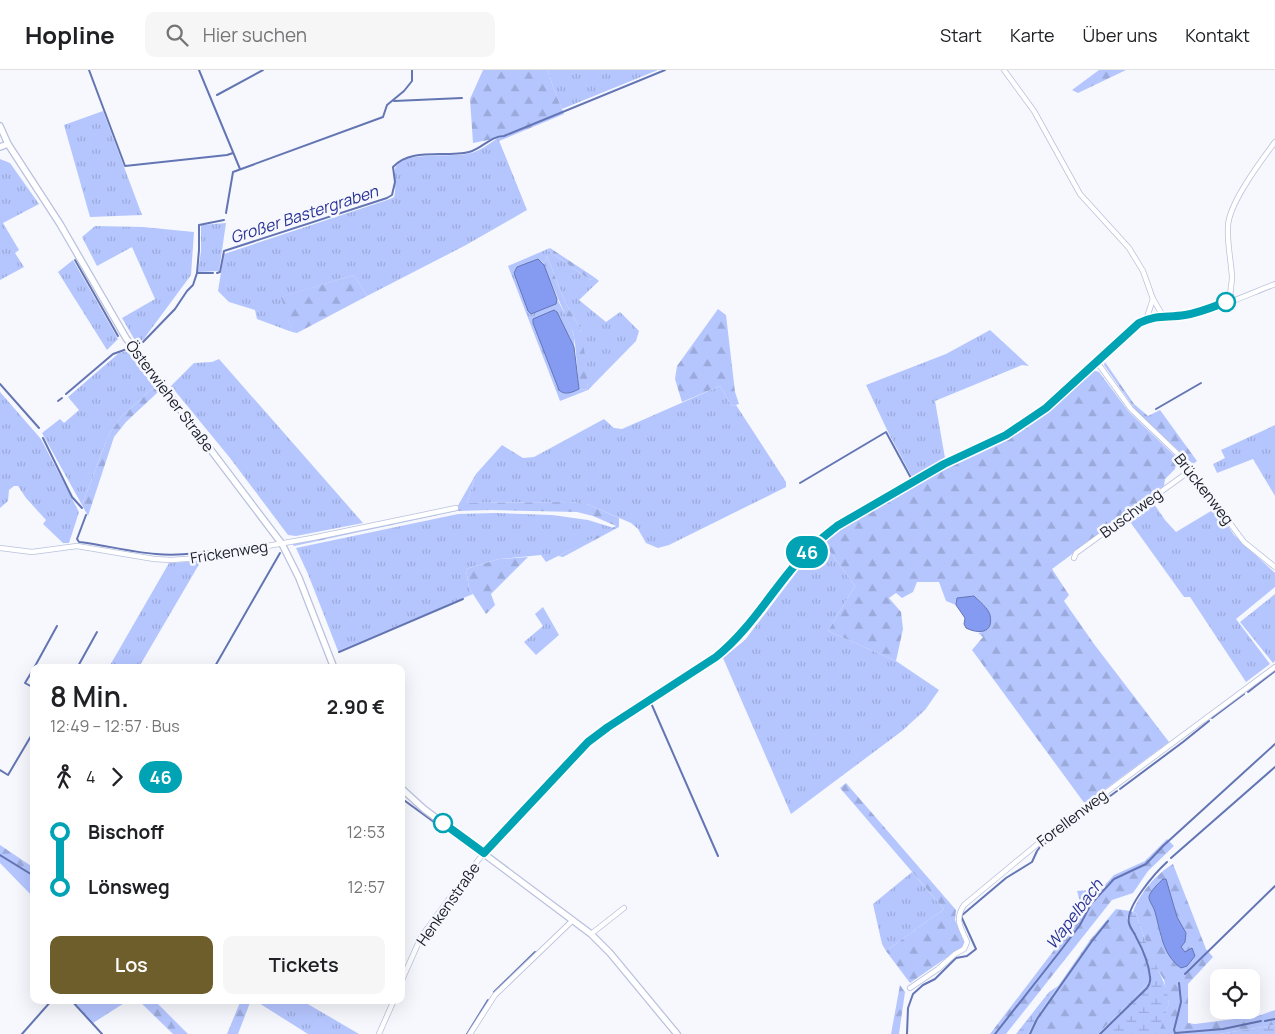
<!DOCTYPE html>
<html lang="de">
<head>
<meta charset="utf-8">
<style>
  body { margin:0; font-family:Manrope,sans-serif; background:#f6f6f6; color:#202124; height:100vh; display:flex; flex-direction:column; font-size:19px; white-space:nowrap }
  * { box-sizing:border-box; margin:0 }
  p { font-size:16px; color:#757577 }
  .icon { flex:none; width:28px; height:28px; fill:none; stroke:currentColor; stroke-width:2; stroke-linecap:round; stroke-linejoin:round }
  .map { position:relative; flex:1; overflow:hidden }
  .details { position:absolute; left:30px; top:594px; width:375px; height:340px; display:flex; flex-direction:column; background:#fff; border-radius:10px; box-shadow:0 5px 20px #0002 }
  .details>* { flex:none }
  .badge { padding:0 10px; border-radius:16px; font-size:18px; line-height:32px }
  .buttons { position:absolute; left:1210px; top:899px; display:grid; gap:10px }
  .buttons a { display:grid; place-items:center; width:50px; height:50px; border-radius:10px; background:#fff; box-shadow:0 5px 20px #0002; font-size:25px }
  .map>.badge { position:absolute; translate:-50% -50%; box-shadow:0 0 0 2px #fff }
  .legs { display:flex; align-items:center; gap:8px; height:55px; padding:0 20px; font-size:16px }
  .legs p { margin-inline-start:auto }
  .headline { display:flex; align-items:center; justify-content:space-between; height:85px; padding:0 20px }
  h1 { font-size:28px; font-weight:600; line-height:38px }
  .primary-button { display:flex; gap:10px; margin-top:auto; padding:10px 20px }
  .primary-button a { flex:1; height:58px; border-radius:10px; background:#6e5e2c; color:#fff; font-size:20px; font-weight:600; line-height:58px; text-align:center }
  .primary-button a+a { background:#f6f6f6; color:#202124 }
  ul { padding:0 20px; list-style:none }
  li { display:flex; align-items:center; gap:18px; height:55px; font-size:19px }
  li i { display:grid; place-items:center; width:8px; height:100%; margin:0 6px; background:currentColor }
  li i::after { content:''; width:12px; height:12px; margin:-6px; border:4px solid; border-radius:50%; background:#fff }
  li p { margin-inline-start:auto }
  li:first-child i { background:linear-gradient(#0000 50%,currentColor 0) }
  li:last-child i { background:linear-gradient(currentColor 50%,#0000 0) }
  header { display:flex; align-items:center; gap:30px; box-sizing:border-box; height:70px; padding:0 25px; background:#fff; border-bottom:1px solid #e0e0e0 }
  header strong { font-size:24px }
  nav { display:flex; gap:28px; margin-inline-start:auto; font-size:18px }
  .search { width:350px; height:45px; background:#f6f6f6; display:flex; align-items:center; gap:12px; box-sizing:border-box; padding:0 18px; border-radius:10px; color:#757577; font-size:19px }
  .map>svg:first-child { display:block }
  .grass { fill:url(#grass-tufts); fill-rule:evenodd }
  .forest { fill:url(#forest-firs); fill-rule:evenodd }
  .wetland { fill:url(#wetland-marsh) }
  .water { fill:#849bf1; stroke:#6475b4 }
  .lines { fill:none; stroke-linecap:round; stroke-linejoin:round }
  .stream { stroke:#6475b4; stroke-width:2 }
  .minor-casing { stroke:#b9c1dd; stroke-width:6 }
  .tertiary-casing { stroke:#b9c1dd; stroke-width:8 }
  .minor { stroke:#fff; stroke-width:4.5 }
  .tertiary { stroke:#fff; stroke-width:5.5 }
  .line-1-casing { stroke:#fff; stroke-width:11 }
  .line-1 { stroke:#00a3b4; stroke-width:8 }
  .stop-1-dot { fill:#fff; stroke:#00a3b4; stroke-width:2.5 }
  .labels { text-anchor:middle; dominant-baseline:central; stroke-width:5; stroke-linejoin:round; paint-order:stroke }
  .street-label { font-size:15px; fill:#191c26; stroke:#f6f8fe }
  .water-label { font-size:16px; font-style:italic; fill:#293295; stroke:#f6f8fe }
</style>
</head>
<body>
<header>
<strong>Hopline</strong>
<div class="search"><svg class="icon" aria-label="search" viewBox="0 0 24 24"><circle cx="10" cy="10" r="6"/><path d="M15 15l6 6"/></svg>Hier suchen</div>
<nav><a>Start</a><a>Karte</a><a>Über uns</a><a>Kontakt</a></nav>
</header>
<div class="map">
<svg width="1275" height="964" viewBox="0 0 1275 964">
  <defs>
    <pattern id="grass-tufts" width="24" height="20" patternUnits="userSpaceOnUse" patternTransform="scale(1.25)"><rect width="24" height="20" fill="#b5c6ff"/><path d="M3 7l-1-3M5 7V3M7 7l1-3M15 17l-1-3M17 17v-4M19 17l1-3" fill="none" stroke="#9baada"/></pattern>
    <pattern id="forest-firs" width="22" height="20" patternUnits="userSpaceOnUse" patternTransform="scale(1.25)"><rect width="22" height="20" fill="#b5c6ff"/><path d="M5 1l3.5 6h-7zM16 11l3.5 6h-7z" fill="#9baada"/></pattern>
    <pattern id="wetland-marsh" width="20" height="14" patternUnits="userSpaceOnUse" patternTransform="scale(1.25)"><rect width="20" height="14" fill="#b5c6ff"/><path d="M1 5h8M5 5V1M11 12h8M15 12V8" fill="none" stroke="#9baada"/></pattern>
  </defs>
  <rect width="100%" height="100%" fill="#f6f8fe"/>
  <!-- grass -->
  <g class="grass">
    <polygon points="548,0 658,0 562,39 553,17"/>
    <polygon points="103,41 142,145 90,147 64,55"/>
    <path d="M 498,68 L 527,140 L 466,175 L 367,226 L 354,205 L 282,227 L 292,262 L 257,249 L 255,240 L 229,232 L 218,221 L 224,184 L 390,129 L 394,127 C 397,118 393,102 396,96 C 405,81 455,88 471,83 C 480,81 490,73 498,68 Z"/>
    <polygon points="0,89 10,93 39,134 3,153 19,180 15,183 24,197 0,210"/>
    <polygon points="226,153 219,201 198,202 201,181 201,155"/>
    <polygon points="95,156 143,157 194,162 191,205 143,270 136,272 122,248 155,229 132,177 97,196 82,167"/>
    <path d="M 550,178 L 549,181 L 590,210 L 594,207 L 599,211 L 579,230 L 606,252 L 620,242 L 639,261 L 636,271 L 588,320 L 560,331 L 508,196 ZM 547,186 L 565,232 L 580,258 L 588,320 L 579,319 L 567,323 L 554,240 L 557,242 L 574,277 C 577,261 564,243 557,229 L 556,234 L 541,190 L 544,195 Z"/>
    <polygon points="73,190 118,269 107,280 58,202"/>
    <polygon points="990,260 1029,296 1022,295 935,331 945,388 912,407 888,362 866,315 946,284"/>
    <polygon points="127,281 154,317 122,346 109,364 82,435 42,363 60,349 64,353 79,340 68,327 119,283"/>
    <polygon points="219,289 363,453 296,466 288,465 230,388 171,316 194,293 212,292"/>
    <polygon points="720,316 732,336 736,335 786,412 786,417 669,475 658,478 646,473 638,459 631,453 587,434 569,432 467,433 476,404 502,375 523,388 534,387 604,349 614,358 622,359"/>
    <polygon points="0,322 41,369 79,442 69,473 63,473 43,454 46,450 26,428 18,416 14,416 9,420 8,431 0,438"/>
    <polygon points="1275,355 1275,426 1253,389 1217,403 1213,394 1225,388 1221,380"/>
    <polygon points="1152,431 1165,450 1176,462 1216,438 1234,465 1275,503 1275,517 1236,549 1270,594 1246,612 1190,527 1184,527 1128,449"/>
    <polygon points="495,443 552,445 588,450 614,458 546,492 541,485 499,489 466,499 469,518 473,524 338,581 308,504 296,478 458,444"/>
    <polygon points="823,472 855,516 828,561 896,591 939,620 925,640 902,661 791,744 723,588 745,570 806,490"/>
    <polygon points="201,491 139,597 109,597 169,493"/>
    <polygon points="1275,524 1275,591 1273,593 1240,552"/>
    <polygon points="543,537 559,565 536,585 524,572 543,556 535,544"/>
    <polygon points="912,802 944,839 886,881 882,874 873,834"/>
    <polygon points="72,930 129,930 93,953"/>
    <polygon points="254,930 301,930 359,964 308,964"/>
  </g>
  <!-- forest -->
  <g class="forest">
    <polygon points="483,0 548,0 553,17 564,44 499,71 498,68 473,73 470,29"/>
    <polygon points="1099,0 1126,0 1078,23 1072,20"/>
    <polygon points="550,178 594,207 590,210 549,181"/>
    <polygon points="547,186 565,232 580,258 585,285 588,320 579,319 575,273 573,262 545,199 544,195"/>
    <polygon points="354,205 367,226 297,263 292,262 281,227"/>
    <polygon points="718,239 726,245 735,322 739,334 732,336 720,316 682,332 675,309 677,296"/>
    <polygon points="1105,292 1134,334 1148,346 1160,340 1197,391 1193,394 1137,342 1104,295"/>
    <path d="M 1093,300 L 1099,302 L 1129,342 L 1177,388 L 1175,399 L 1165,409 L 1164,416 L 1052,499 L 1069,525 L 1064,531 L 1094,574 L 1169,672 L 1085,734 L 972,580 L 983,567 L 978,563 L 982,562 L 989,556 C 992,542 983,536 974,526 L 956,531 L 956,535 L 946,531 L 939,512 L 917,512 L 913,522 L 902,528 L 896,523 L 889,528 L 901,542 L 903,559 L 896,591 L 828,561 L 855,516 L 823,472 L 856,448 L 945,397 L 1008,368 L 1048,340 Z"/>
    <polygon points="154,317 158,322 126,352 114,367 88,446 82,435 109,364 122,346"/>
    <polygon points="476,404 467,433 570,432 587,434 619,448 619,457 563,487 558,486 616,456 593,446 577,442 492,440 457,441 294,476 292,473 456,439"/>
    <polygon points="528,487 491,524 495,535 486,544 469,518 466,499 499,489"/>
    <polygon points="846,713 956,840 955,850 964,872 962,877 910,913 886,881 944,839 840,718"/>
    <polygon points="1167,769 1174,776 1148,801 1133,823 1112,830 1006,964 990,964 1083,842 1077,821 1101,819 1114,805 1145,791"/>
    <polygon points="0,775 34,798 34,828 0,793"/>
    <path d="M 1173,794 L 1206,879 L 1213,887 L 1188,914 L 1188,953 L 1195,954 L 1258,946 L 1275,940 L 1275,955 L 1219,964 L 1164,964 L 1159,961 L 1169,933 L 1164,910 L 1155,895 L 1144,867 L 1136,843 L 1133,842 C 1139,824 1156,804 1173,794 ZM 1163,809 L 1166,809 L 1177,847 L 1186,863 L 1181,877 L 1185,882 L 1161,869 L 1155,839 L 1149,826 Z"/>
    <path d="M 1116,839 L 1130,841 L 1127,848 C 1133,867 1151,892 1149,912 L 1098,964 L 1028,964 L 1036,948 L 1090,870 Z"/>
    <polygon points="900,915 905,922 899,964 891,964"/>
    <polygon points="138,930 154,930 188,964 173,964"/>
    <polygon points="241,930 251,930 238,964 227,964"/>
  </g>
  <!-- wetland -->
  <g class="wetland">
    <path d="M 1130,841 L 1136,843 L 1144,867 L 1167,920 L 1169,933 L 1160,960 L 1164,964 L 1098,964 L 1149,912 C 1150,901 1141,877 1135,867 C 1133,862 1129,858 1128,853 C 1127,848 1128,845 1130,841 Z"/>
    <polygon points="1058,916 1036,948 1028,964 1016,964 1049,922"/>
    <polygon points="1275,955 1275,964 1219,964"/>
  </g>
  <!-- water -->
  <g class="water">
    <polygon points="538,189 544,195 557,229 556,234 531,244 528,241 514,203 517,197"/>
    <path d="M 554,240 L 557,242 L 574,277 L 579,319 C 573,322 565,326 559,320 L 533,253 L 533,249 Z"/>
    <path d="M 974,526 C 979,531 988,538 990,545 C 994,564 978,564 966,558 L 964,554 L 965,548 L 956,535 L 957,528 Z"/>
    <path d="M 1163,809 L 1166,809 L 1177,847 L 1186,863 L 1185,872 L 1181,877 L 1185,882 L 1192,878 L 1195,886 L 1187,896 L 1181,898 C 1162,884 1161,863 1155,842 C 1154,837 1149,832 1149,827 C 1150,821 1159,813 1163,809 Z"/>
  </g>
  <g class="lines">
    <!-- stream -->
    <g class="stream">
      <polyline points="89,0 125,96 227,85 233,83"/>
      <polyline points="199,0 240,99"/>
      <polyline points="217,25 263,0"/>
      <polyline points="394,31 462,28"/>
      <polyline points="226,143 233,102 383,47 387,35 404,21 412,11 412,0"/>
      <polyline points="75,190 118,266"/>
      <polyline points="197,203 199,180 199,155 224,150"/>
      <path d="M 217,203 L 220,202 L 224,181 L 387,128 L 392,125 L 395,112 L 393,97 C 411,77 445,88 469,82 C 482,79 490,66 504,66 L 665,0"/>
      <polyline points="137,273 143,272 175,239 187,221 193,215 197,203 213,203"/>
      <polyline points="0,314 39,358"/>
      <polyline points="66,324 113,284 127,279"/>
      <polyline points="58,331 62,328"/>
      <polyline points="1156,339 1201,313"/>
      <polyline points="43,368 72,427 82,438"/>
      <polyline points="800,413 886,362 911,408"/>
      <path d="M 86,445 L 77,469 L 79,472 C 105,475 130,482 156,484 C 190,487 223,479 257,474"/>
      <polyline points="339,582 463,529"/>
      <polyline points="34,598 57,556"/>
      <polyline points="34,598 25,613 34,618"/>
      <polyline points="77,598 97,562"/>
      <polyline points="214,598 280,483"/>
      <polyline points="1248,622 1275,601"/>
      <polyline points="656,630 717,591"/>
      <polyline points="651,633 718,786"/>
      <polyline points="1212,648 1244,624"/>
      <polyline points="0,700 8,705 34,661"/>
      <polyline points="1120,719 1183,672 1209,651"/>
      <polyline points="401,728 438,755"/>
      <polyline points="0,785 34,806"/>
      <polyline points="1171,788 1275,697"/>
      <polyline points="1185,904 1275,816"/>
      <polyline points="1179,913 1181,932 1174,960 1175,963 1223,959 1261,951"/>
      <polyline points="494,922 535,882"/>
      <polyline points="71,930 102,964"/>
      <polyline points="1265,951 1275,949"/>
      <polyline points="22,964 52,930"/>
      <polyline points="467,964 488,930"/>
      <polyline points="907,964 908,938 913,924 923,915 935,909 956,888 967,886 976,879 961,846 1006,808 1032,792 1037,781 1040,777 1117,721"/>
      <polyline points="995,964 1061,880 1080,855 1091,834 1114,809 1146,794 1163,776 1275,674"/>
      <polyline points="1030,964 1037,949 1092,871 1108,851"/>
      <path d="M 1100,964 L 1147,918 C 1149,915 1151,911 1150,907 C 1149,895 1142,878 1136,867 C 1134,862 1130,858 1129,853 C 1125,837 1156,802 1167,792"/>
    </g>
    <defs>
      <g id="minor">
        <polyline points="1004,0 1034,41 1080,124 1129,178 1143,201 1153,229 1163,246"/>
        <path d="M 1231,230 C 1229,223 1232,215 1232,207 C 1231,190 1227,174 1228,156 C 1229,133 1261,91 1275,72"/>
        <polyline points="1146,250 1153,229"/>
        <polyline points="1097,292 1131,339 1179,385 1244,472 1275,497"/>
        <polyline points="0,478 32,482 77,476 154,489 171,490 200,488 312,468 456,438"/>
        <polyline points="1074,488 1076,483 1191,400"/>
        <polyline points="591,864 624,838"/>
        <path d="M 401,912 L 421,867 L 460,814 L 486,780 L 572,688 L 588,672 L 608,657 L 716,587 L 731,575 L 802,487 L 821,468 L 853,445 L 944,394 L 1006,365 L 1046,338 L 1139,253 C 1159,244 1175,248 1195,243 C 1222,237 1249,224 1275,214"/>
        <path d="M 910,918 L 938,899 L 955,884 L 964,879 L 967,872 C 961,857 954,850 964,835 L 1046,767 L 1275,597"/>
        <polyline points="379,964 394,930"/>
        <polyline points="470,964 495,925 573,850"/>
      </g>
      <g id="tertiary">
        <polyline points="0,56 8,74 60,154 126,268 282,474 299,508 334,598"/>
        <polyline points="0,77 8,74"/>
        <polyline points="401,718 424,739 591,864 610,883 677,964"/>
      </g>
    </defs>
    <!-- minor casing -->
    <use href="#minor" class="minor-casing"/>
    <!-- tertiary casing -->
    <use href="#tertiary" class="tertiary-casing"/>
    <!-- minor -->
    <use href="#minor" class="minor"/>
    <!-- tertiary -->
    <use href="#tertiary" class="tertiary"/>
  </g>
  <g class="lines">
    <defs>
      <path id="line-1" d="M 443,753 L 484,783 L 588,672 L 608,657 L 716,587 C 751,559 772,520 802,487 C 812,475 825,466 837,456 L 944,394 L 1006,365 L 1046,338 L 1139,253 C 1158,244 1167,248 1185,245 C 1199,243 1213,237 1226,232"/>
    </defs>
    <!-- line-1 casing -->
    <use href="#line-1" class="line-1-casing"/>
    <!-- line-1 -->
    <use href="#line-1" class="line-1"/>
  </g>
  <!-- markers -->
  <g class="stop-1-dot">
    <circle cx="1226" cy="232" r="9"/>
    <circle cx="443" cy="753" r="9"/>
  </g>
  <g class="labels">
    <!-- street labels -->
    <g class="street-label">
      <text transform="translate(170 326) rotate(53)">Österwieher Straße</text>
      <text transform="translate(1204 419) rotate(52)">Brückenweg</text>
      <text transform="translate(1131 443) rotate(-36)">Buschweg</text>
      <text transform="translate(229 482) rotate(-9)">Frickenweg</text>
      <text transform="translate(1072 748) rotate(-37)">Forellenweg</text>
      <text transform="translate(448 834) rotate(-55)">Henkenstraße</text>
    </g>
    <!-- water labels -->
    <g class="water-label">
      <text transform="translate(304 144) rotate(-18)">Großer Bastergraben</text>
      <text transform="translate(1074 844) rotate(-53)">Wapelbach</text>
    </g>
  </g>
</svg>
<div class="buttons">
<a><svg class="icon" aria-label="locate" viewBox="0 0 24 24"><circle cx="12" cy="12" r="6"/><path d="M12 2v4M12 18v4M2 12h4M18 12h4"/></svg></a>
</div>
<b class="badge" style="left:807px;top:482px;background:#00a3b4;color:#fff">46</b>
<section class="details">
<div class="headline"><div><h1>8 Min.</h1><p>12:49 – 12:57 · Bus</p></div><b>2.90 €</b></div>
<div class="legs"><svg class="icon" aria-label="walk" viewBox="0 0 24 24"><circle cx="13" cy="4" r="2"/><path d="M13 8l-2 6 4 7M11 14l-3 7M7 12l3-4h3l4 4"/></svg>4<svg class="icon" aria-label="forward" viewBox="0 0 24 24"><path d="M9 5l7 7-7 7"/></svg><b class="badge" style="background:#00a3b4;color:#fff">46</b></div>
<ul>
<li><i style="color:#00a3b4"></i><b>Bischoff</b><p>12:53</p></li>
<li><i style="color:#00a3b4"></i><b>Lönsweg</b><p>12:57</p></li>
</ul>
<div class="primary-button"><a>Los</a><a>Tickets</a></div>
</section>
</div>
</body>
</html>
